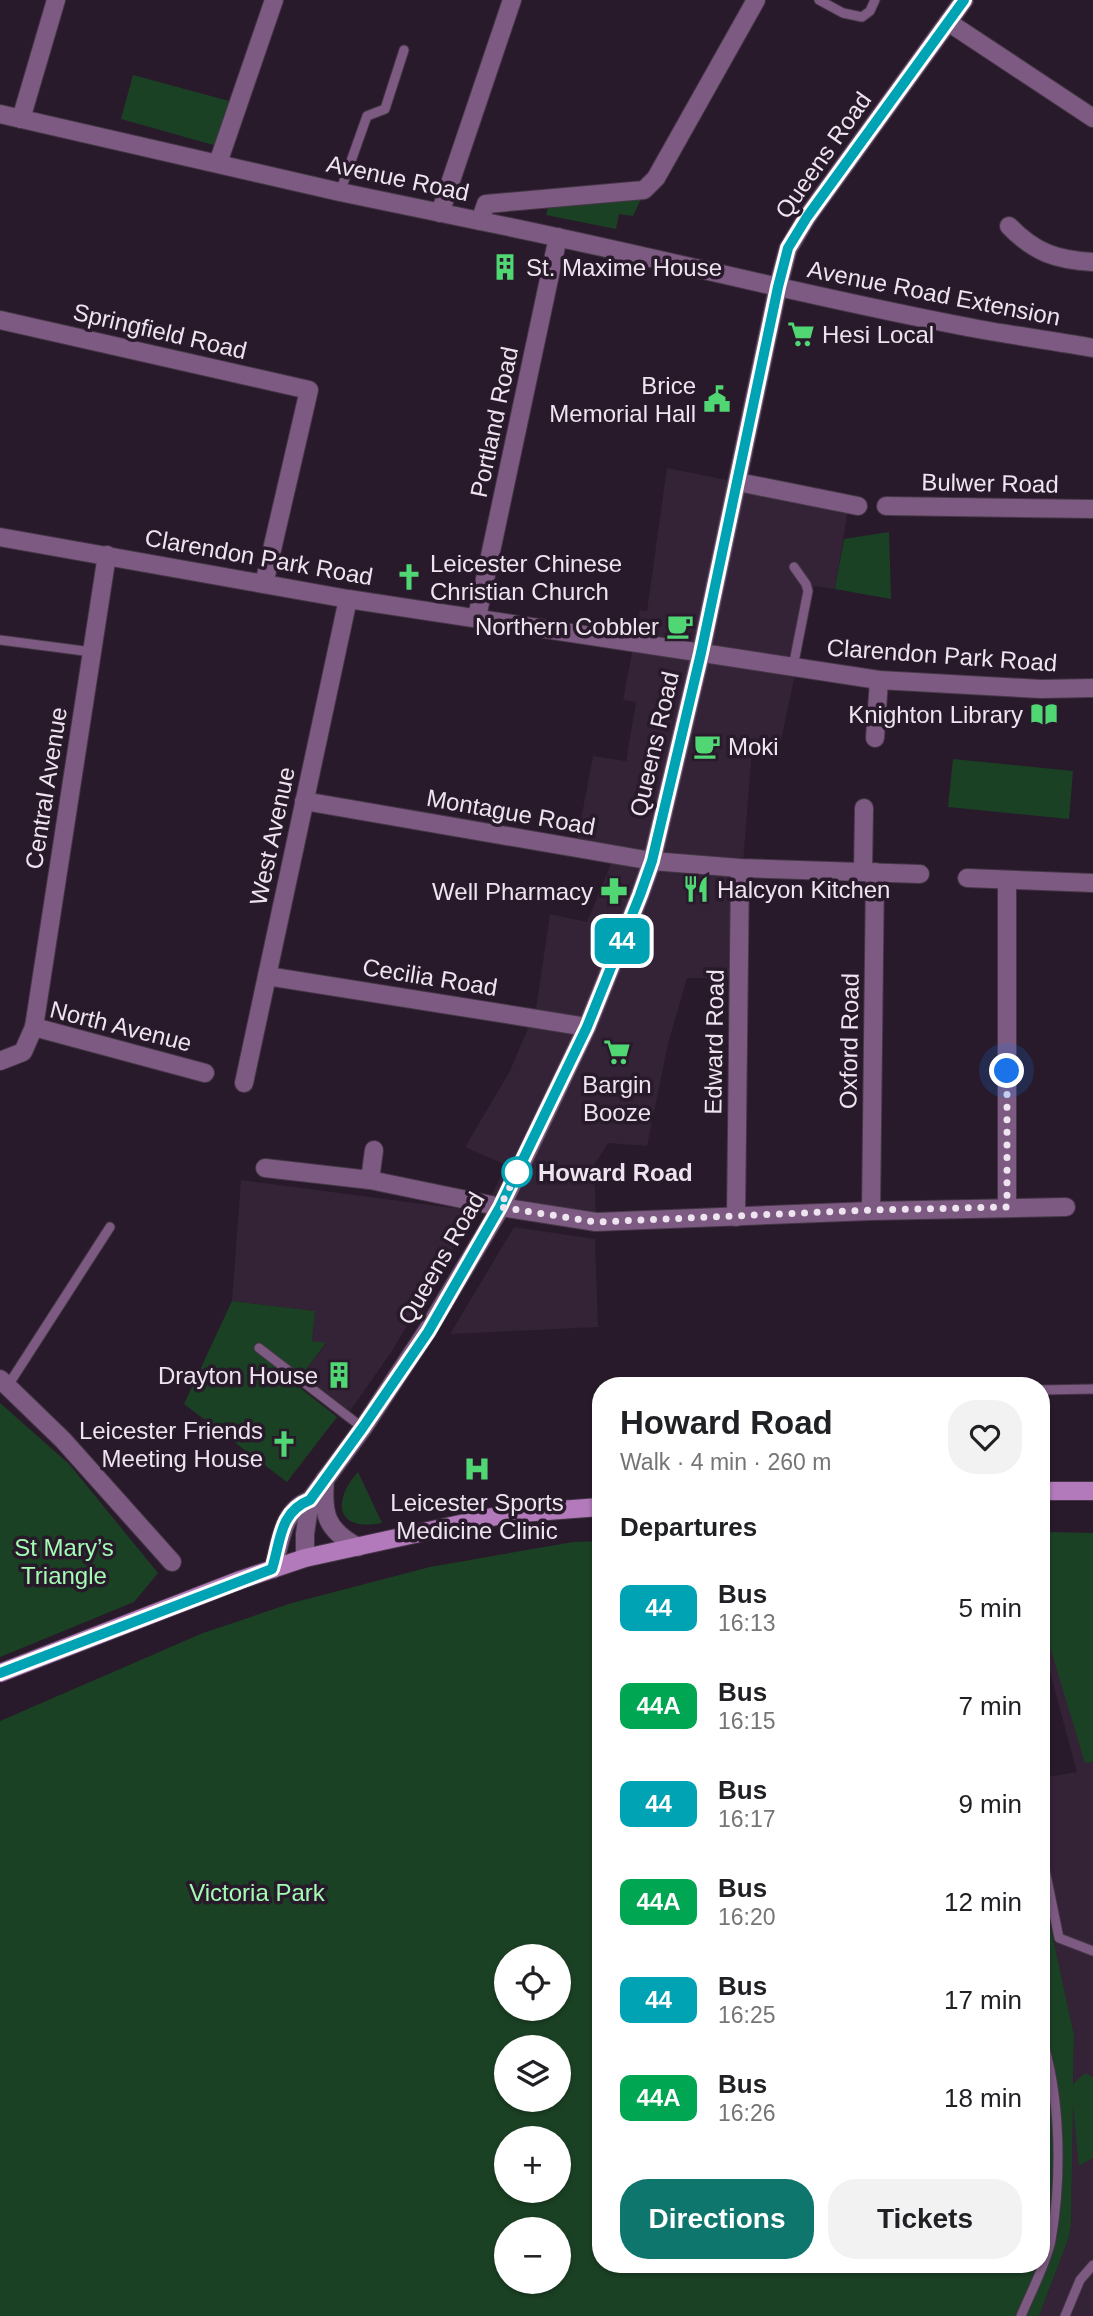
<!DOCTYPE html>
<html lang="en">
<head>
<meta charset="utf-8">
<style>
  body { margin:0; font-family:Arial,sans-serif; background:#f2f2f2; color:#202124; height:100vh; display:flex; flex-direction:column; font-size:26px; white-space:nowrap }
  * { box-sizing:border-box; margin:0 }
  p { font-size:23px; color:#757577 }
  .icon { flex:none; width:38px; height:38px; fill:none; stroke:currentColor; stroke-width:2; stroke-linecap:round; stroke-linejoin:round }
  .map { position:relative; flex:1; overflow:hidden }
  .drawer { position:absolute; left:592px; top:1377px; width:458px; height:896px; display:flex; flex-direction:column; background:#fff; border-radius:28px; box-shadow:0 2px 5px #0004 }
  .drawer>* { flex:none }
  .badge { padding:0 14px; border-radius:10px; font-size:24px; line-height:46px }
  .buttons { position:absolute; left:494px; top:1944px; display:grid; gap:14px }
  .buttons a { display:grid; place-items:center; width:77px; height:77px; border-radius:50%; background:#fff; box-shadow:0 2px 5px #0004; font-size:35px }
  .you { position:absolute; width:35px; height:35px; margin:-18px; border:5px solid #fff; border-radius:50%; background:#1a73e8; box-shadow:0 0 0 10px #1a73e833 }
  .map>.badge { position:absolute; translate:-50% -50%; box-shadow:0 0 0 4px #fff }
  h2 { padding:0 28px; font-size:26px; line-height:63px }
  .round { display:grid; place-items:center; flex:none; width:74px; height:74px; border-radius:28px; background:#f2f2f2 }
  .overview { display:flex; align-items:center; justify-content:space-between; height:119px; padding:0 28px }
  h1 { font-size:33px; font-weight:800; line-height:52px }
  .button { display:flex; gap:14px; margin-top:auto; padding:14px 28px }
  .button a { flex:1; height:80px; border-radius:28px; background:#0f766e; color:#fff; font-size:28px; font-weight:800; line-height:80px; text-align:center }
  .button a+a { background:#f2f2f2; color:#202124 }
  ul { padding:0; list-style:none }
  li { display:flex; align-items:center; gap:21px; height:98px; padding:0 28px }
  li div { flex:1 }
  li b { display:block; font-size:26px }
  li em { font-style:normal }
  li .badge { min-width:77px; font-weight:700; text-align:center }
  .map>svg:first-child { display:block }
  .built { fill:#342236 }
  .green { fill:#1b4124; fill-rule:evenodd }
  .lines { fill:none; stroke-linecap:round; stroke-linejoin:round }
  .service-casing { stroke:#443646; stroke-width:11 }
  .minor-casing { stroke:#443646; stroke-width:20 }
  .tertiary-casing { stroke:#443646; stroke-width:20 }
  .secondary-casing { stroke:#443646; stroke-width:20 }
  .service { stroke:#7d5a81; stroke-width:9 }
  .minor { stroke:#7d5a81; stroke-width:18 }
  .tertiary { stroke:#7d5a81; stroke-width:18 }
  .secondary { stroke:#b27aba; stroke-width:18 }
  .line-casing { stroke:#fff; stroke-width:16 }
  .line { stroke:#00a3b4; stroke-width:10 }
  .walk { stroke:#eee4ef; stroke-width:7; stroke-dasharray:0 12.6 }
  .stop-dot { fill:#fff; stroke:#00a3b4; stroke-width:3.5 }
  .labels { text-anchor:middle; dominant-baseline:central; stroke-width:7; stroke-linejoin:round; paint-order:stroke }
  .street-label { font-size:24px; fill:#eee4ef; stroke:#281a2a }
  .poi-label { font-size:24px; fill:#eee4ef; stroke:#281a2a; text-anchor:end }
  .stop-label { font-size:24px; font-weight:bold; fill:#eee4ef; stroke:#281a2a; text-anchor:start }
  .park-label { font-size:24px; fill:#a3fcb3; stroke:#281a2a }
</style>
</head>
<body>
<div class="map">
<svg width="1093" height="2316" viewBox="0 0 1093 2316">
  <rect width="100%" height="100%" fill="#281a2a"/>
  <!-- built -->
  <g class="built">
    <polygon points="667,468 849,504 835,589 814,586 778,754 752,751 743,863 732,881 730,978 687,978 668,1044 647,1146 608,1143 594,1165 596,1216 492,1195 506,1165 465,1147 510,1071 536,1009 550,914 587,922 610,866 612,855 577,848 578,835 593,756 626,761 636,702 623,700 640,610 647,611"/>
    <polygon points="241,1180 476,1211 390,1354 350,1411 302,1375 326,1344 312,1341 315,1311 232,1301"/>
    <polygon points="514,1227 595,1239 598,1327 450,1334"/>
    <polygon points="1041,1532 1093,1533 1093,2316 1039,2316 1069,2237 1071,2224 1074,2035 1041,1882 1041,1778 1077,1772 1041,1639"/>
  </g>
  <!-- green -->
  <g class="green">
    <polygon points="133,75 229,101 217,146 121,119"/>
    <polygon points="641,199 633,216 619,214 616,229 546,215 548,207"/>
    <polygon points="889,532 891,599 835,589 844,539"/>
    <polygon points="953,759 1073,771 1069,819 948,807"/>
    <polygon points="232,1301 315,1311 312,1341 326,1343 295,1384 337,1417 287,1482 184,1404"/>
    <polygon points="0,1403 69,1464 158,1573 134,1602 0,1657"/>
    <path d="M 358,1472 L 382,1523 C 337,1532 331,1502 358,1472 Z"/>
    <polygon points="1041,1532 1093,1533 1093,1762 1085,1763 1041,1617"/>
    <path d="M 600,1541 L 600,2264 L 1041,2264 L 1041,1882 L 1074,2035 L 1073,2084 L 1085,2073 L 1093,2077 L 1093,2158 L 1079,2166 L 1073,2105 L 1071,2224 L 1069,2237 L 1039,2316 L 0,2316 L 0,1721 L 203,1633 L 292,1603 L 430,1567 L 573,1542 ZM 506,1956 L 558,1956 L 558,2009 L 506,2009 ZM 506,2048 L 558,2048 L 558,2100 L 506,2100 ZM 506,2138 L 558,2138 L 558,2191 L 506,2191 ZM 506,2230 L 558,2230 L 558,2282 L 506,2282 Z"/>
  </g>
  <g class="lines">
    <defs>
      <g id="service">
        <polyline points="819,0 843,13 862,17 870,11 875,0"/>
        <polyline points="340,192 367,116 385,109 404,50"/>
        <polyline points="0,640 92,652"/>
        <polyline points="793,667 808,591 806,584 794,567"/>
        <polyline points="259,1348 363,1428"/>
        <polyline points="7,1387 110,1227"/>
        <polyline points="1041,1390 1093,1389"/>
        <polyline points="1041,1850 1059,1938 1093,1951"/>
        <path d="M 1021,2316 C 1030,2294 1047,2262 1051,2240 C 1062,2178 1061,2096 1041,2036"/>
        <polyline points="1065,2316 1080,2280 1093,2265"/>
      </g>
      <g id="minor">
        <polyline points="948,22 1093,118"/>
        <polyline points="0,114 340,192 480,221 486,204 644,190 656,178 756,0"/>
        <polyline points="21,119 56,0"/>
        <polyline points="218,163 274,0"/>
        <polyline points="440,213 512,0"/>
        <path d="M 480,221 C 646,254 811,298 978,329 C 1016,336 1055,341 1093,348"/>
        <path d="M 1009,226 C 1035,253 1057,260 1093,262"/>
        <polyline points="0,320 309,390 264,584"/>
        <polyline points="738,482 858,506"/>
        <polyline points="886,506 1093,509"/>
        <polyline points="477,617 558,237"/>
        <polyline points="875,738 879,680"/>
        <polyline points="304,801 652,861 740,868 920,874"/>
        <polyline points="863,871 864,808"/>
        <polyline points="967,878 1093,883"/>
        <polyline points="1007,880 1007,1207"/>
        <polyline points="267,976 587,1027"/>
        <polyline points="34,1027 107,555"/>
        <polyline points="0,1061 23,1052 34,1027 205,1073"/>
        <polyline points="244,1083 348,599"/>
        <polyline points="265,1168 370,1180 501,1207 596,1222 871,1211 1066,1207"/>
        <polyline points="370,1180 374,1150"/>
        <polyline points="871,1211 875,872"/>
        <polyline points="736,1217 740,868"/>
        <polyline points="0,1379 63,1440 172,1562"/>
      </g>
      <g id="tertiary">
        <polyline points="0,537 348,599 879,680 1041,689 1093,688"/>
        <path d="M 325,1479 C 322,1514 326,1530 358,1547"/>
        <polyline points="305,1558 305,1534 310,1500 363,1428 427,1331 501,1207 587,1027 640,895 652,861 701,653 778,287 788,249 807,217 964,0"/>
        <path d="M 273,1569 C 281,1542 281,1511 310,1500"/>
      </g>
      <g id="secondary">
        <polyline points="1041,1491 1093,1491"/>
        <polyline points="0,1673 240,1580 305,1558 506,1514 600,1507"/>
      </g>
    </defs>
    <!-- service casing -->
    <use href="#service" class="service-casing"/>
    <!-- minor casing -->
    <use href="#minor" class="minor-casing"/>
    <!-- tertiary casing -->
    <use href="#tertiary" class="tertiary-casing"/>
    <!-- secondary casing -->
    <use href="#secondary" class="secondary-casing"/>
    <!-- service -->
    <use href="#service" class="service"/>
    <!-- minor -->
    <use href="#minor" class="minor"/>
    <!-- tertiary -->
    <use href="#tertiary" class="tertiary"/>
    <!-- secondary -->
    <use href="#secondary" class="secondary"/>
  </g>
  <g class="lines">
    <defs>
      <path id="line" d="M 0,1673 L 272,1569 C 281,1541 279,1512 310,1500 L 363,1427 L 428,1332 L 500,1207 L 587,1027 L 640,895 L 652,861 L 701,653 L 778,287 L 788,248 L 807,217 L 964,0"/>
    </defs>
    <!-- line casing -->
    <use href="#line" class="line-casing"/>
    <!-- line -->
    <use href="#line" class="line"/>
    <!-- walk -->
    <polyline class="walk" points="517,1172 522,1163 500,1207 596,1222 871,1210 1007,1207 1007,1071"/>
  </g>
  <!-- icons -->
  <defs>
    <symbol id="building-bare" viewBox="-9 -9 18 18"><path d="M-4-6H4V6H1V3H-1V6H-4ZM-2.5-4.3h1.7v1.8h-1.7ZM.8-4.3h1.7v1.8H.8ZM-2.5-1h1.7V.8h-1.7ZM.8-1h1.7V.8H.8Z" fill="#51d674" stroke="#281a2a" stroke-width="2.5" paint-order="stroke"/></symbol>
    <symbol id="supermarket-bare" viewBox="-9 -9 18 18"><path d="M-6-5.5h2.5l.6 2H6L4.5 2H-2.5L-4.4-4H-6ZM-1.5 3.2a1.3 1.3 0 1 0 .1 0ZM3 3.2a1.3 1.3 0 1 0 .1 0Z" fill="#51d674" stroke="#281a2a" stroke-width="2.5" paint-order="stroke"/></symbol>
    <symbol id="civic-bare" viewBox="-9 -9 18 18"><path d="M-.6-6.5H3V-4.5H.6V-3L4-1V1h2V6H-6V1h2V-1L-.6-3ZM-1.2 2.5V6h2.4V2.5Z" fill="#51d674" stroke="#281a2a" stroke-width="2.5" paint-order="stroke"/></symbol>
    <symbol id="church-bare" viewBox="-9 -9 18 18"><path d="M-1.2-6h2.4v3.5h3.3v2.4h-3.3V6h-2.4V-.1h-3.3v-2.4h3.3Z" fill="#51d674" stroke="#281a2a" stroke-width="2.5" paint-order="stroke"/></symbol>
    <symbol id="cafe-bare" viewBox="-9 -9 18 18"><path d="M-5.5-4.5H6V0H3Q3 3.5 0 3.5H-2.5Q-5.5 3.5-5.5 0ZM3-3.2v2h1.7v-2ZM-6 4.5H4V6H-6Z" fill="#51d674" stroke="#281a2a" stroke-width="2.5" paint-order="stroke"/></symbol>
    <symbol id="library-bare" viewBox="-9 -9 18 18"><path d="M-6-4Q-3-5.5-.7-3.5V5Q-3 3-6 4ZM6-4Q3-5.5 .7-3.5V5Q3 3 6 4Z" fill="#51d674" stroke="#281a2a" stroke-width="2.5" paint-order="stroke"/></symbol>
    <symbol id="restaurant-bare" viewBox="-9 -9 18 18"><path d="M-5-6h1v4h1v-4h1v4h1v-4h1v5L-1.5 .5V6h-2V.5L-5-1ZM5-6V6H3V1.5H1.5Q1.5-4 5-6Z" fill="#51d674" stroke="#281a2a" stroke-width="2.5" paint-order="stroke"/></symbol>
    <symbol id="pharmacy-bare" viewBox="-9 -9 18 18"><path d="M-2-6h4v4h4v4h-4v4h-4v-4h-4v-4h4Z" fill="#51d674" stroke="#281a2a" stroke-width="2.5" paint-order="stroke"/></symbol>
    <symbol id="hospital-bare" viewBox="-9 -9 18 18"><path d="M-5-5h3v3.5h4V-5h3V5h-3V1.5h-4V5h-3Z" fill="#51d674" stroke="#281a2a" stroke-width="2.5" paint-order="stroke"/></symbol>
  </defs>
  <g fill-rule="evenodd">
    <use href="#building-bare" x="486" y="248" width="38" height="38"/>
    <use href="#supermarket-bare" x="782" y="315" width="38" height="38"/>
    <use href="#civic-bare" x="698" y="380" width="38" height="38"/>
    <use href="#church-bare" x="390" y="558" width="38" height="38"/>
    <use href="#cafe-bare" x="661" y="607" width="38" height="38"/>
    <use href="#library-bare" x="1025" y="695" width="38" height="38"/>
    <use href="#cafe-bare" x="688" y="727" width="38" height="38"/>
    <use href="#restaurant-bare" x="677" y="870" width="38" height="38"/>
    <use href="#pharmacy-bare" x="595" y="872" width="38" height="38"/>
    <use href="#supermarket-bare" x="598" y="1033" width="38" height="38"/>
    <use href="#building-bare" x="320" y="1356" width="38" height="38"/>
    <use href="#church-bare" x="265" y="1425" width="38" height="38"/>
    <use href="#hospital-bare" x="458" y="1450" width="38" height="38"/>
  </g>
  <!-- markers -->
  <circle class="stop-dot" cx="517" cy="1172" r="14"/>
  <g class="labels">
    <!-- street labels -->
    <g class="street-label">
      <text transform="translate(823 155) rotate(-55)">Queens Road</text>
      <text transform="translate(398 178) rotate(12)">Avenue Road</text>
      <text transform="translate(934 293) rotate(11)">Avenue Road Extension</text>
      <text transform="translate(160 331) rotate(13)">Springfield Road</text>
      <text transform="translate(494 422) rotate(-78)">Portland Road</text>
      <text transform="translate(990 483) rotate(1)">Bulwer Road</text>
      <text transform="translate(259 557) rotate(10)">Clarendon Park Road</text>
      <text transform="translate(942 655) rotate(4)">Clarendon Park Road</text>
      <text transform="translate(654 744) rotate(-77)">Queens Road</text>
      <text transform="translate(46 788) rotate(-81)">Central Avenue</text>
      <text transform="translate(511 812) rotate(10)">Montague Road</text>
      <text transform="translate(272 836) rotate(-78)">West Avenue</text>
      <text transform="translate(430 977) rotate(9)">Cecilia Road</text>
      <text transform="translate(121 1026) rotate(14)">North Avenue</text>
      <text transform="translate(849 1041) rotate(-89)">Oxford Road</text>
      <text transform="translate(714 1042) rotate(-89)">Edward Road</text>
      <text transform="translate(441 1258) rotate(-60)">Queens Road</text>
    </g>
    <!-- poi labels -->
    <g class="poi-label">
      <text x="526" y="267" text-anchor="start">St. Maxime House</text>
      <text x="822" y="334" text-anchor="start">Hesi Local</text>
      <text x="696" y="385">Brice<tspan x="696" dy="28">Memorial Hall</tspan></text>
      <text x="430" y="563" text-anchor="start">Leicester Chinese<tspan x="430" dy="28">Christian Church</tspan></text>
      <text x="659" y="626">Northern Cobbler</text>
      <text x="1023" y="714">Knighton Library</text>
      <text x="728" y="746" text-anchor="start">Moki</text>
      <text x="717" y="889" text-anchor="start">Halcyon Kitchen</text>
      <text x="593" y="891">Well Pharmacy</text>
      <text x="617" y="1084" text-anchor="middle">Bargin<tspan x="617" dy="28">Booze</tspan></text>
      <text x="318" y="1375">Drayton House</text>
      <text x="263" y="1430">Leicester Friends<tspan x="263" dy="28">Meeting House</tspan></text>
      <text x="477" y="1502" text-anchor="middle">Leicester Sports<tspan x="477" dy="28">Medicine Clinic</tspan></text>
    </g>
    <!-- stop labels -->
    <g class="stop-label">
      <text x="538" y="1172">Howard Road</text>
    </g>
    <!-- park labels -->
    <g class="park-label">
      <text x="64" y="1547">St Mary’s<tspan x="64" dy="28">Triangle</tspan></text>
      <text x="257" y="1892">Victoria Park</text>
    </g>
  </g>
</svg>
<div class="buttons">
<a><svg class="icon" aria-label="locate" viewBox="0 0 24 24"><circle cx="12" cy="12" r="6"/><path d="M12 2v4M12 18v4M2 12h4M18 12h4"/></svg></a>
<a><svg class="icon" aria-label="layers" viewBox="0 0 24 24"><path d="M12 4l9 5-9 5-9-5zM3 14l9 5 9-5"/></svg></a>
<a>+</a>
<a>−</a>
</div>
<div class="you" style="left:1007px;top:1071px"></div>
<b class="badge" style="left:622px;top:941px;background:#00a3b4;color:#fff">44</b>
<section class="drawer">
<div class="overview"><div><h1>Howard Road</h1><p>Walk · 4 min · 260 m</p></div><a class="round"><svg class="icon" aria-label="heart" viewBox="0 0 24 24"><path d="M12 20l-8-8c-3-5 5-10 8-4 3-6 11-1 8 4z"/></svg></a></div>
<h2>Departures</h2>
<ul>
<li><span class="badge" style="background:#00a3b4;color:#fff">44</span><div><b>Bus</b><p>16:13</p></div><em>5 min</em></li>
<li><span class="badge" style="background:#00a651;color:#fff">44A</span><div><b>Bus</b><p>16:15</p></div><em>7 min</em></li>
<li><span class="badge" style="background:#00a3b4;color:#fff">44</span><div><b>Bus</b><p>16:17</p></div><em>9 min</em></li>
<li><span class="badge" style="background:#00a651;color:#fff">44A</span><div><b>Bus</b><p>16:20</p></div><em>12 min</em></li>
<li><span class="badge" style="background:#00a3b4;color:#fff">44</span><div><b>Bus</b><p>16:25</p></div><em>17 min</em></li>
<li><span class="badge" style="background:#00a651;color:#fff">44A</span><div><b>Bus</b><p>16:26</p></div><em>18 min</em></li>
</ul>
<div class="button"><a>Directions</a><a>Tickets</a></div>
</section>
</div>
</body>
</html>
